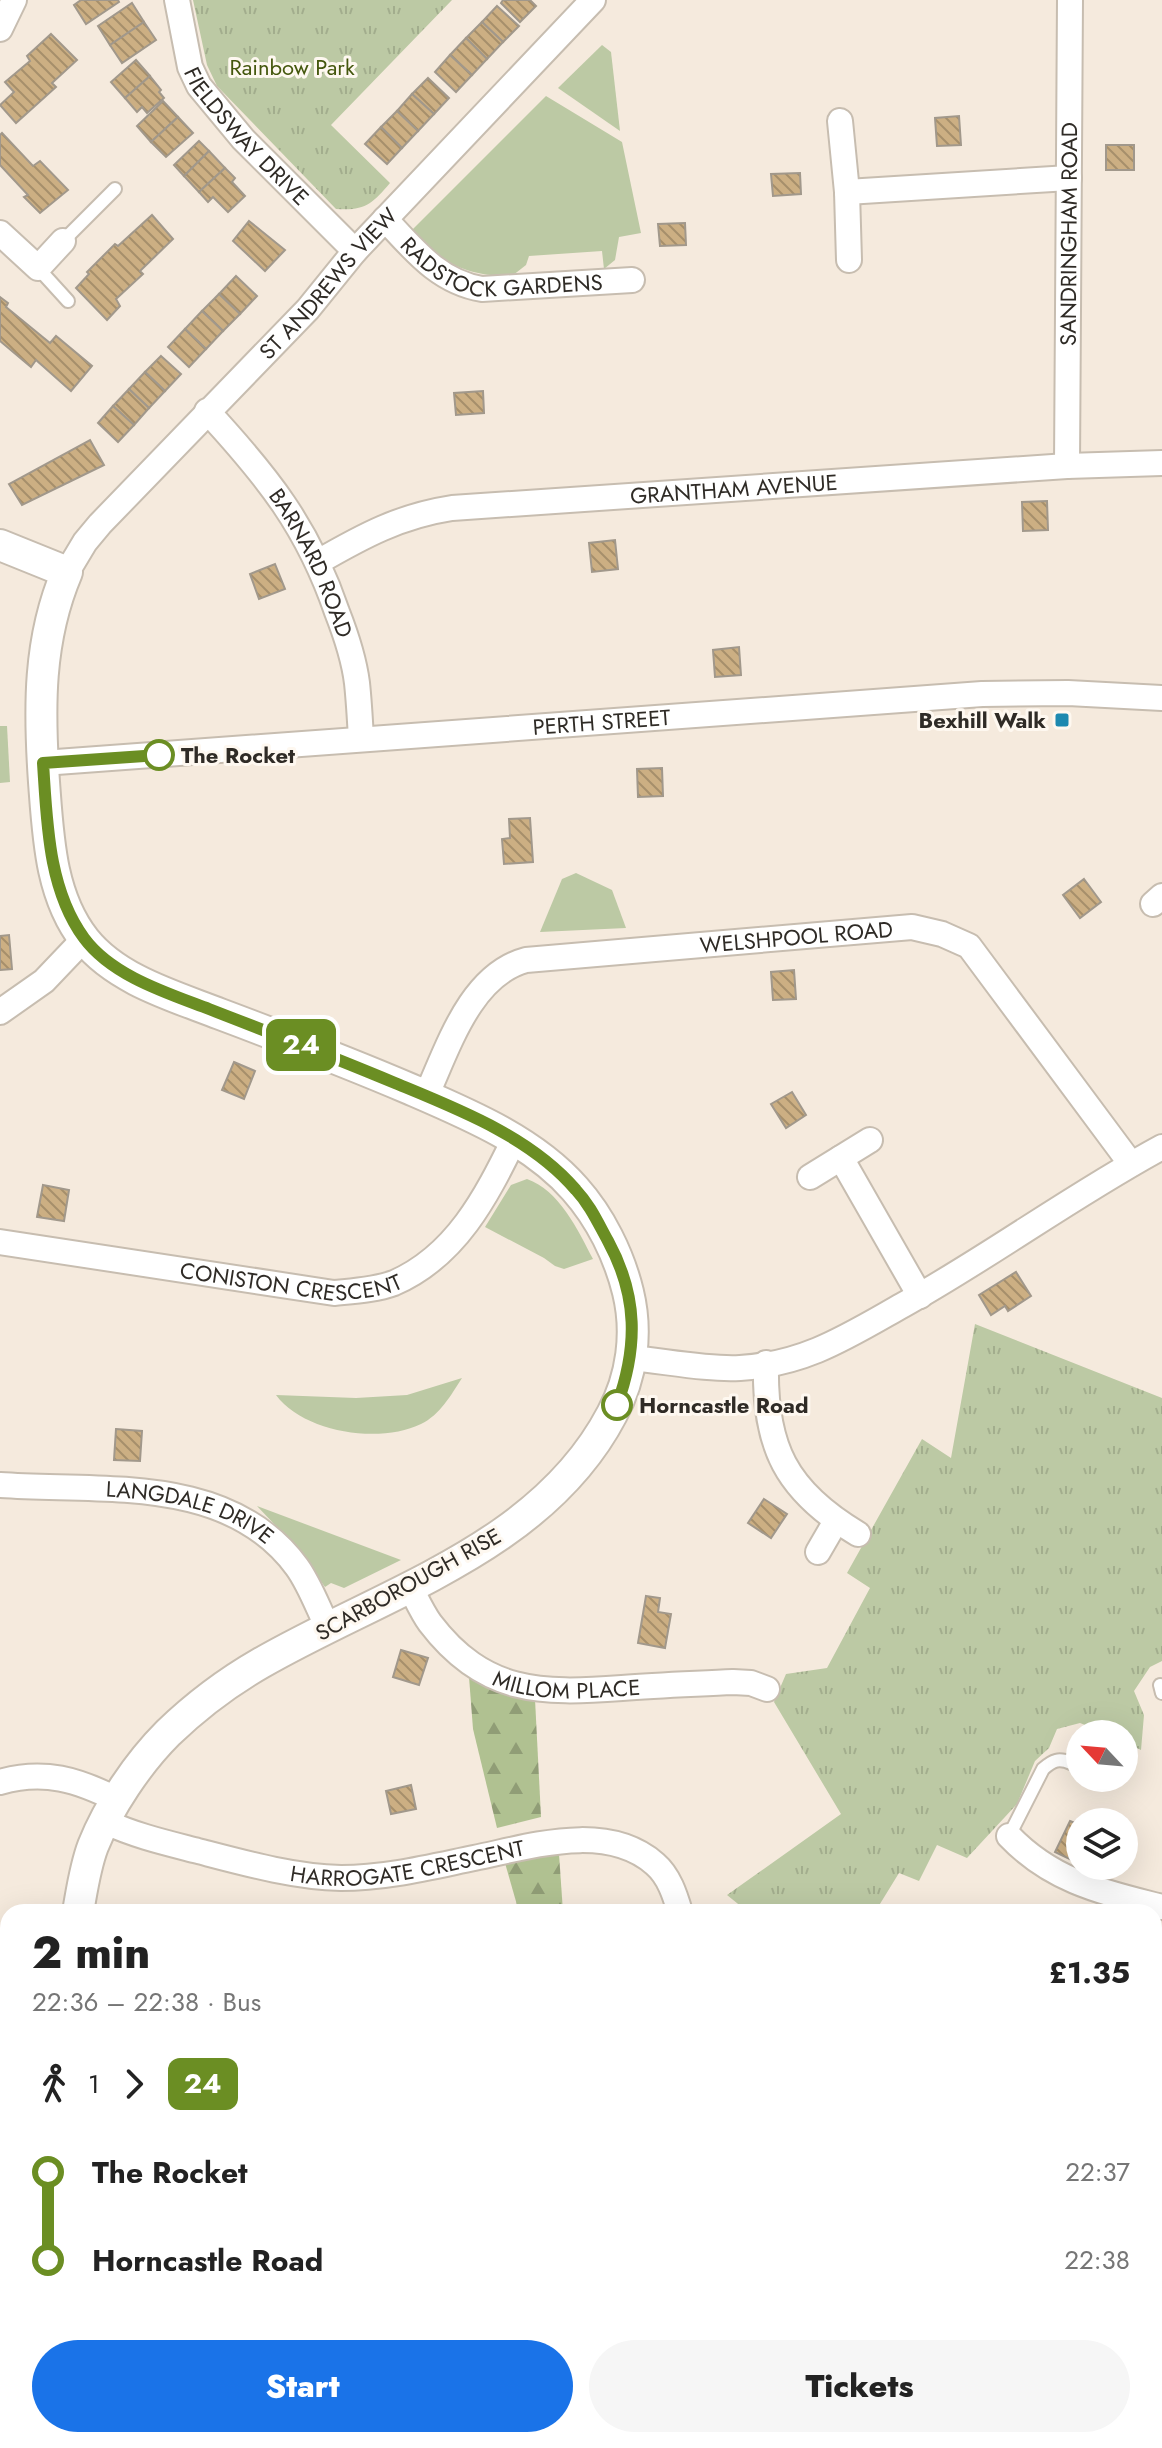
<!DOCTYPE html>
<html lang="en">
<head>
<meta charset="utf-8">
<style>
  body { margin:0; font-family:Jost,sans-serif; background:#f6f6f6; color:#222; height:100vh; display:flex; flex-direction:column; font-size:30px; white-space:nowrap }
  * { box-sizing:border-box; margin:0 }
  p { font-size:26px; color:#767676 }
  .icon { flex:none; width:44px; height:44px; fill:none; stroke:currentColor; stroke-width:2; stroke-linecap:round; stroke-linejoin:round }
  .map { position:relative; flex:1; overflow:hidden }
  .details { position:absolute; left:0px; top:1904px; width:1162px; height:544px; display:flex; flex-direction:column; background:#fff; border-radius:24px 24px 0 0; box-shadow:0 8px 32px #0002 }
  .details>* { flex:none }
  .badge { padding:0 16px; border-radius:12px; font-size:28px; line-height:52px }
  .needle { width:52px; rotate:296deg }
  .tools { position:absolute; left:1066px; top:1720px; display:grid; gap:16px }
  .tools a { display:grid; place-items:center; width:72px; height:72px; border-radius:50%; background:#fff; box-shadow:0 8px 32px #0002; font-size:40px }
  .map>.badge { position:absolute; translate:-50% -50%; box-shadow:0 0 0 4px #fff }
  .legs { display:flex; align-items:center; gap:12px; height:88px; padding:0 32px; font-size:26px }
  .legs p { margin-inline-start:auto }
  .summary { display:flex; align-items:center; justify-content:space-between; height:136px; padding:0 32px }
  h1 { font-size:44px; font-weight:800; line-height:60px }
  .button { display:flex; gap:16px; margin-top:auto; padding:16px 32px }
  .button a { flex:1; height:92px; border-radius:48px; background:#1a73e8; color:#fff; font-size:32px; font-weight:800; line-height:92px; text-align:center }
  .button a+a { background:#f6f6f6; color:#222 }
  ul { padding:0 32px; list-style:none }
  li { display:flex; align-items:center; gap:28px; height:88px; font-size:30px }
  li i { display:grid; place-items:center; width:12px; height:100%; margin:0 10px; background:currentColor }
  li i::after { content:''; width:20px; height:20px; margin:-10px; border:6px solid; border-radius:50%; background:#fff }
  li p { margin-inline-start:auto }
  li:first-child i { background:linear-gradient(#0000 50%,currentColor 0) }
  li:last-child i { background:linear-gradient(currentColor 50%,#0000 0) }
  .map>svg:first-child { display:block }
  .green { fill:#bcc9a4 }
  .forest { fill:url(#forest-firs) }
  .park { fill:url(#park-tufts) }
  .building { fill:url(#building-back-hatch); stroke:#a1988b; stroke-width:2 }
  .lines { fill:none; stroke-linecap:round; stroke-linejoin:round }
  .service-casing { stroke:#c7bdb0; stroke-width:16 }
  .minor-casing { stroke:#c7bdb0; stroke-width:28 }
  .tertiary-casing { stroke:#c7bdb0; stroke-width:34 }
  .service { stroke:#fff; stroke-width:12 }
  .minor { stroke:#fff; stroke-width:24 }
  .tertiary { stroke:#fff; stroke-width:30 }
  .line-1-casing { stroke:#fff; stroke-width:18 }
  .line-1 { stroke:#6b8e23; stroke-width:12 }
  .poi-dot { fill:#1d89b0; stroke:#fef8f0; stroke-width:3 }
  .stop-1-dot { fill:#fff; stroke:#6b8e23; stroke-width:4 }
  .labels { text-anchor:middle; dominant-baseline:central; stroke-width:6; stroke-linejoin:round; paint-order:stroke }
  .park-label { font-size:22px; fill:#44570d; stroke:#fef8f0 }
  .street-label { font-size:22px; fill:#2f2b26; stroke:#fef8f0 }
  .poi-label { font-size:22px; font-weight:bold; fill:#2f2b26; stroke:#fef8f0; text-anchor:end }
  .stop-label { font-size:22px; font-weight:bold; fill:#2f2b26; stroke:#fef8f0; text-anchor:start }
</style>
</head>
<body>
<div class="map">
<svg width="1162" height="2448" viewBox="0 0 1162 2448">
  <defs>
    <pattern id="forest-firs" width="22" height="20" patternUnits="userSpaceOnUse" patternTransform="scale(2)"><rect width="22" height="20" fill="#b0c191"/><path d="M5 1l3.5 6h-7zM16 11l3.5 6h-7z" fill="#909d76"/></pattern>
    <pattern id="park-tufts" width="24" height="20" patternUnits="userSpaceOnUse" patternTransform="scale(2)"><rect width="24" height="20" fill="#bcc9a4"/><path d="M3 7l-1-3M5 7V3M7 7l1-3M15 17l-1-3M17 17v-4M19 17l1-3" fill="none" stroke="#a2ad8d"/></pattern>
    <pattern id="building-back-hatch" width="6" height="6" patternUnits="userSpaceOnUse" patternTransform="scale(2)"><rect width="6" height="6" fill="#ccaf83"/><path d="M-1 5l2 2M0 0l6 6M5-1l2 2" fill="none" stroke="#a68f6b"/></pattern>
  </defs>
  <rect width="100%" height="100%" fill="#f5eadd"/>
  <!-- green -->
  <g class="green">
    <polygon points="602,45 611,52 620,131 558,88"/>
    <path d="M 546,96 L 622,142 L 641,233 L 619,237 L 615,260 L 604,269 L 602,251 L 529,256 L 526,265 L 512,276 C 466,276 442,264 412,230 Z"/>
    <polygon points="0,726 7,726 10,782 0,783"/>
    <polygon points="576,873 612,890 626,928 540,932 562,879"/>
    <path d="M 527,1179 C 559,1190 578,1230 593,1259 L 564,1269 L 555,1266 L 544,1258 L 485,1227 L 511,1185 Z"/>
    <path d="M 462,1378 C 451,1395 440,1415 421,1424 C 380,1444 304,1433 276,1395 L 356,1398 L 407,1395 Z"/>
    <polygon points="257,1506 401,1560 344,1588 331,1583 325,1587 295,1546"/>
    <polygon points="811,2440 885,2440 870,2448 806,2448"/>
  </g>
  <!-- forest -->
  <g class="forest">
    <polygon points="469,1677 535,1699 541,1817 497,1828 473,1729"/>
    <polygon points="559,1854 563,1912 519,1912 505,1863"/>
  </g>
  <!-- park -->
  <g class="park">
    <path d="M 193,0 L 452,0 L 331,125 L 390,183 C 372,204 365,211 336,209 L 217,86 L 207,65 Z"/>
    <polygon points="975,1324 1162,1398 1162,1661 1150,1667 1134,1691 1144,1715 1141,1750 1124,1742 1124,1734 1108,1734 1080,1723 1057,1729 1049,1748 1035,1761 1017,1804 967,1858 937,1845 919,1881 899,1873 875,1912 837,1912 820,1905 816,1912 748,1912 727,1895 841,1814 774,1702 786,1674 827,1668 870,1588 847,1573 922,1439 951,1458"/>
  </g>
  <!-- building -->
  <g class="building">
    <polygon points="81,0 118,0 119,2 86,24 74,5"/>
    <polygon points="503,0 530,0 536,6 520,22 501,3"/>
    <polygon points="132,3 144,22 110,45 98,26"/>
    <polygon points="497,6 519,26 503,42 482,22"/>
    <polygon points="144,22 156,40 122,63 110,45"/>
    <polygon points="482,22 503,42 487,59 466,38"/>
    <polygon points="51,34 77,60 52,83 56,87 16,123 0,105 14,92 5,82 30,61 27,56"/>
    <polygon points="466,38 487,59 472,75 450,55"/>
    <polygon points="450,55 472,75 456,92 435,72"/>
    <polygon points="136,60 150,76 125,98 111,82"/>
    <polygon points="150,76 161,90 159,92 164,98 147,113 142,107 137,112 125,98"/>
    <polygon points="428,78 449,98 434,114 412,94"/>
    <polygon points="412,94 434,114 418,131 397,111"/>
    <polygon points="163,101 178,117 151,142 137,126"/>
    <polygon points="397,111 418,131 402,148 381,127"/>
    <polygon points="959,116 961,145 937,146 935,118"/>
    <polygon points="178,117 193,133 166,157 151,142"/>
    <polygon points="381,127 402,148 387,164 365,144"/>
    <polygon points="2,133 33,166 40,161 68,190 40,213 24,197 28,195 0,165 0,135"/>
    <polygon points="199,141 209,151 184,176 174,165"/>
    <rect x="1106" y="145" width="28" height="25"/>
    <polygon points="209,151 225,168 199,192 184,176"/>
    <polygon points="225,168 235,178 232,182 245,196 228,212 213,197 208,202 199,192"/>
    <polygon points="800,173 801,194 773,196 771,174"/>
    <polygon points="152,215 173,239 140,271 143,274 116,299 120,306 107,320 76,288 89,274 87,272 115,244 118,246"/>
    <polygon points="249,221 285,250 265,271 233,241"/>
    <polygon points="685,223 686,245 660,246 658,224"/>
    <polygon points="236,276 257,296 240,314 219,294"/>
    <polygon points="219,294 240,314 223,331 202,311"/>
    <polygon points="0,297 8,303 6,307 50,343 56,336 92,366 71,391 36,360 31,367 0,341"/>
    <polygon points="202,311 223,331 206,349 185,329"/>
    <polygon points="185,329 206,349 189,367 168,347"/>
    <polygon points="161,356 181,374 165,391 145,372"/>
    <polygon points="145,372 165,391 149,408 129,389"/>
    <polygon points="129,389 149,408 134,425 113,406"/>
    <polygon points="483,391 484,413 456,415 454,393"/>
    <polygon points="113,406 134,425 118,442 98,423"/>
    <polygon points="90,440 104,465 22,505 9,484"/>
    <polygon points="1047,501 1048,530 1023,531 1022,502"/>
    <polygon points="615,540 618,569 592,572 589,543"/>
    <polygon points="275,564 285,589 259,599 250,574"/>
    <polygon points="739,647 741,675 715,677 713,650"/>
    <polygon points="662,768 663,796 638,797 637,769"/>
    <polygon points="530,818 533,862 504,864 502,839 510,838 509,819"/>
    <polygon points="1084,879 1101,902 1080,918 1063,895"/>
    <polygon points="9,935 12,969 0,970 0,936"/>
    <polygon points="794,970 796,999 773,1000 771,972"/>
    <polygon points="234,1062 255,1071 244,1099 222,1090"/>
    <polygon points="792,1092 806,1115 786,1128 771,1104"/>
    <polygon points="43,1185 69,1190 64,1221 37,1217"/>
    <polygon points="1016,1272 1031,1296 1008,1311 1005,1306 991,1315 979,1295"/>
    <polygon points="116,1429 142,1431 140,1461 114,1460"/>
    <polygon points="764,1499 787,1514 771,1538 748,1523"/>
    <polygon points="646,1596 660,1598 658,1612 671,1614 665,1648 638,1643"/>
    <polygon points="401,1650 428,1658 419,1685 393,1677"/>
    <polygon points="411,1785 416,1809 391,1814 386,1791"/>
    <polygon points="1070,1821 1080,1825 1080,1864 1055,1852"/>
    <polygon points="0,2220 8,2221 7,2252 0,2251"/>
    <polygon points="201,2440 238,2440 242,2448 205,2448"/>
  </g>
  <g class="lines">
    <defs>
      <g id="service">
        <polyline points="63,241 115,189"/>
        <polyline points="38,268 68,301"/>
        <polyline points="1160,1685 1162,1693"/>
        <path d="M 1009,1836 L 1043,1769 C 1053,1760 1059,1758 1071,1763"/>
      </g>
      <g id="minor">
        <path id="s1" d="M 177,0 L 190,67 L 199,86 L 243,139 L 355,251"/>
        <polyline points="0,29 14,0"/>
        <polyline points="840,121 847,192 849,260"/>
        <polyline points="847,192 1069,178"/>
        <path id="s2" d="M 385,219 C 414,250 439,282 482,289 L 632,280"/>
        <polyline points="0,233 38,268 63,241"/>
        <path id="s3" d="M 207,411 C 267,476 308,527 337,612 C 346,635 354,659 357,683 C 359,702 360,720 361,739"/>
        <path id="s4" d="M 1067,466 L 1070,0"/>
        <path id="s5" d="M 318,562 C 363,536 400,516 452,508 L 1067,466 L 1162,463"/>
        <path id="s6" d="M 67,572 L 85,542 L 100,524 L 308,309 L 355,251 L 593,0"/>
        <path id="s7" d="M 43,763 L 982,694 L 1068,693 L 1162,698"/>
        <polyline points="1153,904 1162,896"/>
        <polyline points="0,1012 44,981 84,939"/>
        <path id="s8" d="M 426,1096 C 448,1048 470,975 526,960 L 912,927 L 942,934 L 969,946 L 1131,1164"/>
        <polyline points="841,1158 920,1296"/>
        <polyline points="810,1177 870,1140"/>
        <path id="s9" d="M 0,1242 L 334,1293 C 354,1291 375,1290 394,1283 C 456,1256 486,1197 514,1140"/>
        <path d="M 631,1358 C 664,1361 708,1370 740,1368 C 806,1364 848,1336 903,1305 C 991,1256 1073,1195 1162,1147"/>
        <path d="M 766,1363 C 764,1447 786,1491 858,1534"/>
        <path id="s10" d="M 0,1485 C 102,1492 229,1474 297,1567 C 310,1585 318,1608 328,1628"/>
        <polyline points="818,1552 836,1521"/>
        <path id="s11" d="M 409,1585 C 416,1598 422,1612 430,1623 C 484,1694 541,1694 622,1688 C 659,1685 696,1684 733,1682 L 751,1683 L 767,1689"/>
        <path d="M 0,1782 C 44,1769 78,1780 118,1800"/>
        <path id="s12" d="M 106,1822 C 136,1836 167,1843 198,1851 C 244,1863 294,1877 341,1878 C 386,1878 430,1867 474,1858 C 529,1847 606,1821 655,1864 C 669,1876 675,1895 680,1912"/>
        <path d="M 1009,1836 C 1053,1882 1103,1892 1162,1907"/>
        <polyline points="1154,2233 1162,2233"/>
        <polyline points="0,2296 8,2298"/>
        <polyline points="533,2440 536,2448"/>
        <polyline points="494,2448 512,2440"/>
      </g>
      <g id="tertiary">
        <path d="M 0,545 L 67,572 C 38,640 39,709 44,782 C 48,835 50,896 85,940 C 117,980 174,996 220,1014 C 284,1038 347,1062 410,1089 C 468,1114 533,1141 575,1189 C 600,1217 619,1255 628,1292 C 638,1333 632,1377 612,1414 C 542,1548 384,1592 261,1663 C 228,1682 196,1706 168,1733 C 138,1763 109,1806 93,1846 C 85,1867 82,1890 78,1912"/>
        <polyline points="1154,2432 1162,2433"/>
        <polyline points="333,2440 337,2448"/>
        <polyline points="923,2448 943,2440"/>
      </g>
    </defs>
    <!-- service casing -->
    <use href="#service" class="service-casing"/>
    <!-- minor casing -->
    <use href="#minor" class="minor-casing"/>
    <!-- tertiary casing -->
    <use href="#tertiary" class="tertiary-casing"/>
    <!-- service -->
    <use href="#service" class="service"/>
    <!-- minor -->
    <use href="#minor" class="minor"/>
    <!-- tertiary -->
    <use href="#tertiary" class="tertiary"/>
  </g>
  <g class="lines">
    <defs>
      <path id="line-1" d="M 159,755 L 43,763 C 47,822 48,889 84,938 C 112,976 167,993 209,1009 C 271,1033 333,1057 395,1083 C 458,1109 531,1137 576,1190 C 590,1205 598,1223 608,1241 C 638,1296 638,1347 617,1405"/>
    </defs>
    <!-- line-1 casing -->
    <use href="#line-1" class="line-1-casing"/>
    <!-- line-1 -->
    <use href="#line-1" class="line-1"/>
  </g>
  <!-- markers -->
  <rect class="poi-dot" x="1054" y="712" width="16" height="16" rx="4"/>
  <g class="stop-1-dot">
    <circle cx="159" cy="755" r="14"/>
    <circle cx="617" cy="1405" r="14"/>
  </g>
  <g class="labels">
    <!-- park labels -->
    <g class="park-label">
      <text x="292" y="67">Rainbow Park</text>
    </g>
    <!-- street labels -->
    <g class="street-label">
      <text stroke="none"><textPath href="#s1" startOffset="158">FIELDSWAY DRIVE</textPath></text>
      <text stroke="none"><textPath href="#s4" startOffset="232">SANDRINGHAM ROAD</textPath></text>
      <text stroke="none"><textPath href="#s2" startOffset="136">RADSTOCK GARDENS</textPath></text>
      <text stroke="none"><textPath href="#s6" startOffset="390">ST ANDREWS VIEW</textPath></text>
      <text stroke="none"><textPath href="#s5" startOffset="428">GRANTHAM AVENUE</textPath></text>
      <text stroke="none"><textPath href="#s3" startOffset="186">BARNARD ROAD</textPath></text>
      <text stroke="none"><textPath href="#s7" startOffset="560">PERTH STREET</textPath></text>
      <text stroke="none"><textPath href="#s8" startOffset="446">WELSHPOOL ROAD</textPath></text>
      <text stroke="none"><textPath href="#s9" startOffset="294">CONISTON CRESCENT</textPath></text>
      <text stroke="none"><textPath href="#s10" startOffset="194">LANGDALE DRIVE</textPath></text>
      <text transform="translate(408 1584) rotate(-29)">SCARBOROUGH RISE</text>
      <text stroke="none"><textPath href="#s11" startOffset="202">MILLOM PLACE</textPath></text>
      <text stroke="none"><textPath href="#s12" startOffset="310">HARROGATE CRESCENT</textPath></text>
    </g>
    <!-- poi labels -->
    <g class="poi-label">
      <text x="1046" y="720">Bexhill Walk</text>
    </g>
    <!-- stop labels -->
    <g class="stop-label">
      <text x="181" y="755">The Rocket</text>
      <text x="639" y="1405">Horncastle Road</text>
    </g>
  </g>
</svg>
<div class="tools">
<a><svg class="needle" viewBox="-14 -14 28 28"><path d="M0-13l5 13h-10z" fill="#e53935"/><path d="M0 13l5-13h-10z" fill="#767676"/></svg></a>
<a><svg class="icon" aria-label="layers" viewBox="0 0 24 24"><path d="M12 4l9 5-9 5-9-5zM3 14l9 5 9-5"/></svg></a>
</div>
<b class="badge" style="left:301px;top:1045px;background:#6b8e23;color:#fff">24</b>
<section class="details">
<div class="summary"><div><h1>2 min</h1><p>22:36 – 22:38 · Bus</p></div><b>£1.35</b></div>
<div class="legs"><svg class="icon" aria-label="walk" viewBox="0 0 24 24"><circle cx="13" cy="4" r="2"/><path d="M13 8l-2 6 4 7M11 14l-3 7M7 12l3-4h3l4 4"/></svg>1<svg class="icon" aria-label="forward" viewBox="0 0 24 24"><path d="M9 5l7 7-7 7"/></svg><b class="badge" style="background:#6b8e23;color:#fff">24</b></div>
<ul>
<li><i style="color:#6b8e23"></i><b>The Rocket</b><p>22:37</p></li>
<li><i style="color:#6b8e23"></i><b>Horncastle Road</b><p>22:38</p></li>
</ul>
<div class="button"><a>Start</a><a>Tickets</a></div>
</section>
</div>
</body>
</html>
